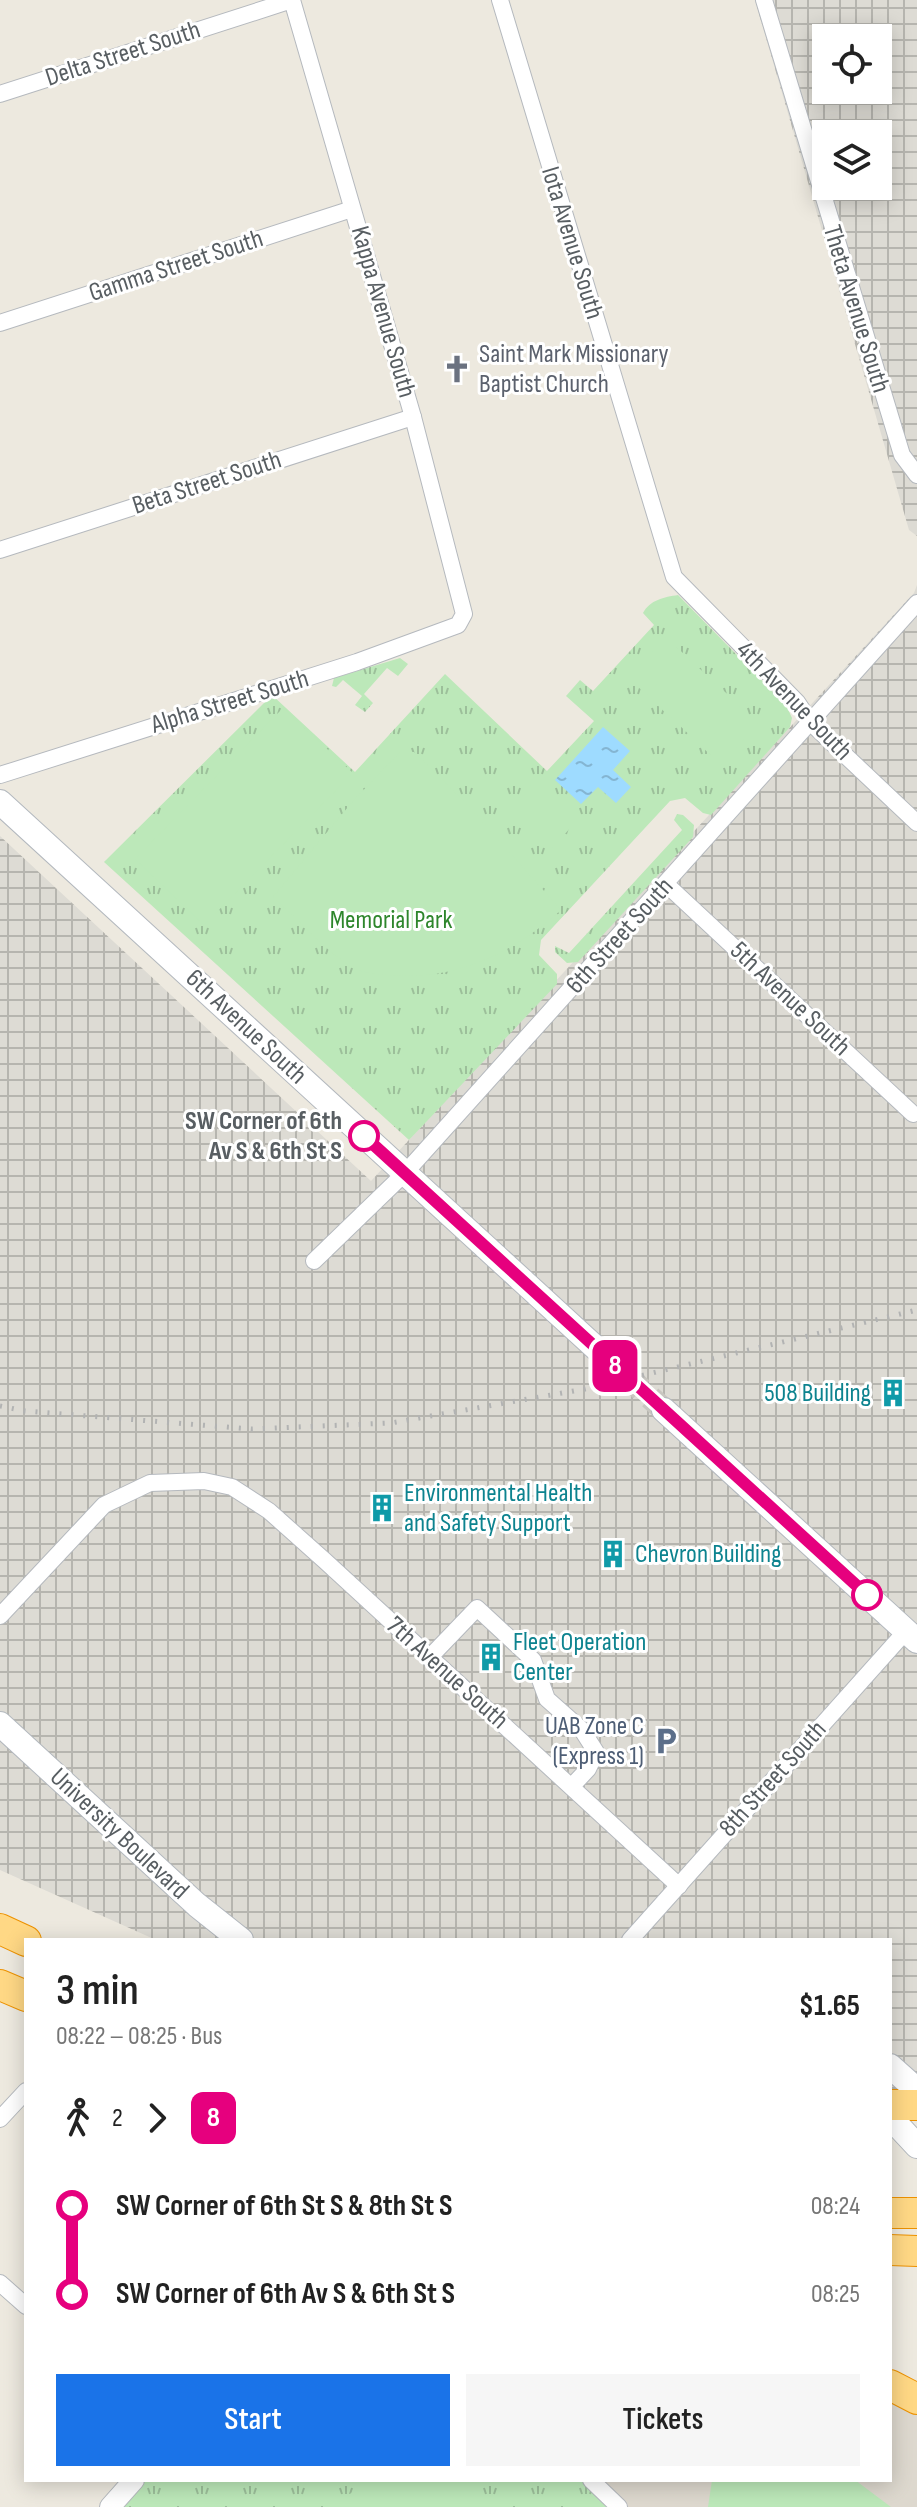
<!DOCTYPE html>
<html lang="en">
<head>
<meta charset="utf-8">
<style>
  body { margin:0; font-family:"Sofia Sans Condensed",sans-serif; background:#f6f6f6; color:#222; height:100vh; display:flex; flex-direction:column; font-size:30px; white-space:nowrap }
  * { box-sizing:border-box; margin:0 }
  p { font-size:26px; color:#767676 }
  .icon { flex:none; width:44px; height:44px; fill:none; stroke:currentColor; stroke-width:2; stroke-linecap:round; stroke-linejoin:round }
  .map { position:relative; flex:1; overflow:hidden }
  .panel { position:absolute; left:24px; top:1938px; width:868px; height:544px; display:flex; flex-direction:column; background:#fff; border-radius:0px; box-shadow:0 4px 20px #0003 }
  .panel>* { flex:none }
  .badge { padding:0 16px; border-radius:12px; font-size:28px; line-height:52px }
  .tools { position:absolute; left:812px; top:24px; display:grid; gap:16px }
  .tools a { display:grid; place-items:center; width:80px; height:80px; border-radius:0px; background:#fff; box-shadow:0 4px 20px #0003; font-size:40px }
  .map>.badge { position:absolute; translate:-50% -50%; box-shadow:0 0 0 4px #fff }
  .legs { display:flex; align-items:center; gap:12px; height:88px; padding:0 32px; font-size:26px }
  .legs p { margin-inline-start:auto }
  .overview { display:flex; align-items:center; justify-content:space-between; height:136px; padding:0 32px }
  h1 { font-size:44px; font-weight:600; line-height:60px }
  .button { display:flex; gap:16px; margin-top:auto; padding:16px 32px }
  .button a { flex:1; height:92px; border-radius:0px; background:#1a73e8; color:#fff; font-size:32px; font-weight:600; line-height:92px; text-align:center }
  .button a+a { background:#f6f6f6; color:#222 }
  ul { padding:0 32px; list-style:none }
  li { display:flex; align-items:center; gap:28px; height:88px; font-size:30px }
  li i { display:grid; place-items:center; width:12px; height:100%; margin:0 10px; background:currentColor }
  li i::after { content:''; width:20px; height:20px; margin:-10px; border:6px solid; border-radius:50%; background:#fff }
  li p { margin-inline-start:auto }
  li:first-child i { background:linear-gradient(#0000 50%,currentColor 0) }
  li:last-child i { background:linear-gradient(currentColor 50%,#0000 0) }
  .map>svg:first-child { display:block }
  .industrial { fill:url(#industrial-grid); fill-rule:evenodd }
  .education { fill:#ddd8ce }
  .grass { fill:url(#grass-tufts) }
  .garden { fill:#bce8b9 }
  .water { fill:url(#water-ripples) }
  .lines { fill:none; stroke-linecap:round; stroke-linejoin:round }
  .secondary-tunnel { stroke:#c8c6c0; stroke-width:24; stroke-dasharray:24 12; stroke-linecap:butt }
  .minor-casing { stroke:#b5b9be; stroke-width:18 }
  .tertiary-casing { stroke:#b5b9be; stroke-width:22 }
  .secondary-casing { stroke:#b3b8be; stroke-width:26 }
  .motorway-casing { stroke:#ed9200; stroke-width:32 }
  .minor { stroke:#fff; stroke-width:16 }
  .tertiary { stroke:#fff; stroke-width:20 }
  .secondary { stroke:#fff; stroke-width:24 }
  .motorway { stroke:#ffd885; stroke-width:30 }
  .rail { stroke:#b2b3b3; stroke-width:5; stroke-dasharray:2 10; stroke-linecap:butt }
  .line-1-casing { stroke:#fff; stroke-width:18 }
  .line-1 { stroke:#e6007e; stroke-width:12 }
  .stop-1-dot { fill:#fff; stroke:#e6007e; stroke-width:4 }
  .labels { text-anchor:middle; dominant-baseline:central; stroke-width:6; stroke-linejoin:round; paint-order:stroke }
  .street-label { font-size:26px; fill:#585e62; stroke:#fff }
  .worship-label { font-size:26px; fill:#5b616d; stroke:#fff; text-anchor:start }
  .park-label { font-size:26px; fill:#2e862c; stroke:#fff }
  .stop-label { font-size:26px; font-weight:bold; fill:#585e62; stroke:#fff; text-anchor:end }
  .culture-label { font-size:26px; fill:#0d838f; stroke:#fff; text-anchor:start }
  .service-label { font-size:26px; fill:#4e5e75; stroke:#fff; text-anchor:end }
</style>
</head>
<body>
<div class="map">
<svg width="917" height="2507" viewBox="0 0 917 2507">
  <defs>
    <pattern id="industrial-grid" width="8" height="8" patternUnits="userSpaceOnUse" patternTransform="scale(2)"><rect width="8" height="8" fill="#dddbd4"/><path d="M0 4h8M4 0v8" fill="none" stroke="#b6b5af"/></pattern>
    <pattern id="grass-tufts" width="24" height="20" patternUnits="userSpaceOnUse" patternTransform="scale(2)"><rect width="24" height="20" fill="#bce8b9"/><path d="M3 7l-1-3M5 7V3M7 7l1-3M15 17l-1-3M17 17v-4M19 17l1-3" fill="none" stroke="#9cbf9a"/></pattern>
    <pattern id="water-ripples" width="26" height="14" patternUnits="userSpaceOnUse" patternTransform="scale(2)"><rect width="26" height="14" fill="#9edbff"/><path d="M2 4q2-2 4 0t4 0M15 11q2-2 4 0t4 0" fill="none" stroke="#84b5d2"/></pattern>
  </defs>
  <rect width="100%" height="100%" fill="#ede9df"/>
  <!-- industrial -->
  <g class="industrial">
    <path d="M 755,0 L 917,0 L 917,536 L 909,530 ZM 826,38 L 878,38 L 878,90 L 826,90 ZM 826,134 L 878,134 L 878,186 L 826,186 Z"/>
    <polygon points="917,585 917,2104 890,2088 890,1940 156,1940 0,1870 0,836 371,1181 914,593"/>
  </g>
  <!-- education -->
  <polygon class="education" points="890,2401 917,2414 917,2507 619,2507 591,2480 890,2480"/>
  <!-- grass -->
  <g class="grass">
    <path d="M 678,595 L 786,705 L 792,718 L 790,727 L 711,815 L 703,813 L 685,798 L 670,801 L 541,940 L 539,955 L 557,974 L 557,984 L 409,1140 L 104,862 L 272,695 L 355,772 L 445,674 L 547,771 L 594,721 L 566,696 L 580,680 L 593,691 L 654,625 L 643,613 C 650,600 664,597 678,595 Z"/>
    <polygon points="400,658 408,664 398,676 387,668 364,694 373,703 365,712 355,705 362,696 343,680 336,687 332,686 334,678"/>
    <polygon points="683,815 694,825 693,837 578,962 567,963 555,952 555,946 569,953 682,830 674,820 677,814"/>
    <polygon points="134,2480 591,2480 619,2507 110,2507"/>
  </g>
  <!-- garden -->
  <g class="garden">
    <polygon points="666,637 684,654 647,695 628,678"/>
    <polygon points="690,660 709,677 671,718 653,701"/>
    <polygon points="715,683 734,700 696,741 678,724"/>
    <polygon points="740,706 758,723 721,765 702,747"/>
    <polygon points="283,708 353,773 204,925 135,859"/>
    <path d="M 400,752 L 414,752 L 464,801 L 561,910 C 513,953 455,982 388,975 C 376,974 362,973 352,967 C 324,950 298,919 273,897 L 353,801 Z"/>
    <polygon points="531,785 574,824 552,848 509,809"/>
    <polygon points="369,2480 453,2480 472,2507 332,2507"/>
    <polygon points="712,2480 855,2480 891,2507 708,2507"/>
  </g>
  <!-- water -->
  <polygon class="water" points="603,727 630,751 613,770 631,787 616,803 598,787 581,804 555,780"/>
  <g class="lines">
    <!-- secondary-tunnel -->
    <polyline class="secondary-tunnel" points="597,1349 664,1410"/>
    <defs>
      <g id="minor">
        <polyline points="500,0 674,577 797,702 811,723 917,823"/>
        <polyline points="764,0 902,455 917,475"/>
        <polyline points="0,94 292,0"/>
        <polyline points="0,323 352,209"/>
        <polyline points="0,550 413,417"/>
        <polyline points="0,775 357,662 458,625 464,614 413,417 292,0"/>
        <polyline points="666,884 913,1114"/>
        <polyline points="314,1261 405,1173 917,603"/>
        <polyline points="0,1616 104,1505 150,1483 204,1481 232,1487 269,1511 324,1560 679,1886"/>
        <polyline points="429,1658 477,1608 533,1660 547,1699 582,1730 596,1752 588,1769 572,1786"/>
        <polyline points="630,1940 906,1631"/>
        <polyline points="0,2119 26,2091"/>
        <polyline points="0,2283 26,2306"/>
        <polyline points="591,2480 619,2507"/>
      </g>
      <polyline id="tertiary" points="110,2507 134,2480"/>
      <g id="secondary">
        <polyline points="0,802 597,1349"/>
        <polyline points="664,1410 917,1641"/>
        <polyline points="0,1724 197,1905 241,1940"/>
        <polyline points="890,2066 917,2090"/>
        <polyline points="890,2117 917,2146"/>
      </g>
      <g id="motorway">
        <polyline points="0,1929 26,1941"/>
        <polyline points="0,1985 26,1996"/>
        <polyline points="890,2105 917,2105"/>
        <polyline points="890,2213 917,2213"/>
        <polyline points="890,2250 917,2251"/>
        <polyline points="890,2385 917,2399"/>
      </g>
    </defs>
    <!-- minor casing -->
    <use href="#minor" class="minor-casing"/>
    <!-- tertiary casing -->
    <use href="#tertiary" class="tertiary-casing"/>
    <!-- secondary casing -->
    <use href="#secondary" class="secondary-casing"/>
    <!-- motorway casing -->
    <use href="#motorway" class="motorway-casing"/>
    <!-- minor -->
    <use href="#minor" class="minor"/>
    <!-- tertiary -->
    <use href="#tertiary" class="tertiary"/>
    <!-- secondary -->
    <use href="#secondary" class="secondary"/>
    <!-- motorway -->
    <use href="#motorway" class="motorway"/>
    <!-- rail -->
    <polyline class="rail" points="0,1406 25,1411 251,1429 391,1423 585,1389 917,1310"/>
  </g>
  <g class="lines">
    <defs>
      <polyline id="line-1" points="364,1136 867,1595"/>
    </defs>
    <!-- line-1 casing -->
    <use href="#line-1" class="line-1-casing"/>
    <!-- line-1 -->
    <use href="#line-1" class="line-1"/>
  </g>
  <!-- icons -->
  <defs>
    <symbol id="church-bare" viewBox="-9 -9 18 18"><path d="M-1.2-6h2.4v3.5h3.3v2.4h-3.3V6h-2.4V-.1h-3.3v-2.4h3.3Z" fill="#6b7280" stroke="#fff" stroke-width="2.5" paint-order="stroke"/></symbol>
    <symbol id="building-bare" viewBox="-9 -9 18 18"><path d="M-4-6H4V6H1V3H-1V6H-4ZM-2.5-4.3h1.7v1.8h-1.7ZM.8-4.3h1.7v1.8H.8ZM-2.5-1h1.7V.8h-1.7ZM.8-1h1.7V.8H.8Z" fill="#0f9aa8" stroke="#fff" stroke-width="2.5" paint-order="stroke"/></symbol>
    <symbol id="parking-bare" viewBox="-9 -9 18 18"><path d="M-3.5-5.5H1a3.5 3.5 0 0 1 0 7H-1V5.5H-3.5ZM-1-3.4V-.6H.8a1.4 1.4 0 0 0 0-2.8Z" fill="#5c6f8a" stroke="#fff" stroke-width="2.5" paint-order="stroke"/></symbol>
  </defs>
  <g fill-rule="evenodd">
    <use href="#church-bare" x="437" y="349" width="40" height="40"/>
    <use href="#building-bare" x="873" y="1373" width="40" height="40"/>
    <use href="#building-bare" x="362" y="1488" width="40" height="40"/>
    <use href="#building-bare" x="593" y="1534" width="40" height="40"/>
    <use href="#building-bare" x="471" y="1637" width="40" height="40"/>
    <use href="#parking-bare" x="646" y="1721" width="40" height="40"/>
  </g>
  <!-- markers -->
  <g class="stop-1-dot">
    <circle cx="364" cy="1136" r="14"/>
    <circle cx="867" cy="1595" r="14"/>
  </g>
  <g class="labels">
    <!-- street labels -->
    <g class="street-label">
      <text transform="translate(123 54) rotate(-18)">Delta Street South</text>
      <text transform="translate(572 243) rotate(73)">Iota Avenue South</text>
      <text transform="translate(176 266) rotate(-18)">Gamma Street South</text>
      <text transform="translate(856 309) rotate(73)">Theta Avenue South</text>
      <text transform="translate(383 312) rotate(74)">Kappa Avenue South</text>
      <text transform="translate(207 483) rotate(-18)">Beta Street South</text>
      <text transform="translate(794 701) rotate(46)">4th Avenue South</text>
      <text transform="translate(230 702) rotate(-17)">Alpha Street South</text>
      <text transform="translate(620 936) rotate(-48)">6th Street South</text>
      <text transform="translate(790 999) rotate(43)">5th Avenue South</text>
      <text transform="translate(246 1027) rotate(43)">6th Avenue South</text>
      <text transform="translate(447 1673) rotate(42)">7th Avenue South</text>
      <text transform="translate(773 1779) rotate(-48)">8th Street South</text>
      <text transform="translate(119 1834) rotate(43)">University Boulevard</text>
    </g>
    <!-- worship labels -->
    <g class="worship-label">
      <text x="479" y="354">Saint Mark Missionary<tspan x="479" dy="30">Baptist Church</tspan></text>
    </g>
    <!-- park labels -->
    <g class="park-label">
      <text x="391" y="920">Memorial Park</text>
    </g>
    <!-- stop labels -->
    <g class="stop-label">
      <text x="342" y="1121">SW Corner of 6th<tspan x="342" dy="30">Av S &amp; 6th St S</tspan></text>
    </g>
    <!-- culture labels -->
    <g class="culture-label">
      <text x="871" y="1393" text-anchor="end">508 Building</text>
      <text x="404" y="1493">Environmental Health<tspan x="404" dy="30">and Safety Support</tspan></text>
      <text x="635" y="1554">Chevron Building</text>
      <text x="513" y="1642">Fleet Operation<tspan x="513" dy="30">Center</tspan></text>
    </g>
    <!-- service labels -->
    <g class="service-label">
      <text x="644" y="1726">UAB Zone C<tspan x="644" dy="30">(Express 1)</tspan></text>
    </g>
  </g>
</svg>
<div class="tools">
<a><svg class="icon" aria-label="locate" viewBox="0 0 24 24"><circle cx="12" cy="12" r="6"/><path d="M12 2v4M12 18v4M2 12h4M18 12h4"/></svg></a>
<a><svg class="icon" aria-label="layers" viewBox="0 0 24 24"><path d="M12 4l9 5-9 5-9-5zM3 14l9 5 9-5"/></svg></a>
</div>
<b class="badge" style="left:615px;top:1366px;background:#e6007e;color:#fff">8</b>
<section class="panel">
<div class="overview"><div><h1>3 min</h1><p>08:22 – 08:25 · Bus</p></div><b>$1.65</b></div>
<div class="legs"><svg class="icon" aria-label="walk" viewBox="0 0 24 24"><circle cx="13" cy="4" r="2"/><path d="M13 8l-2 6 4 7M11 14l-3 7M7 12l3-4h3l4 4"/></svg>2<svg class="icon" aria-label="forward" viewBox="0 0 24 24"><path d="M9 5l7 7-7 7"/></svg><b class="badge" style="background:#e6007e;color:#fff">8</b></div>
<ul>
<li><i style="color:#e6007e"></i><b>SW Corner of 6th St S &amp; 8th St S</b><p>08:24</p></li>
<li><i style="color:#e6007e"></i><b>SW Corner of 6th Av S &amp; 6th St S</b><p>08:25</p></li>
</ul>
<div class="button"><a>Start</a><a>Tickets</a></div>
</section>
</div>
</body>
</html>
